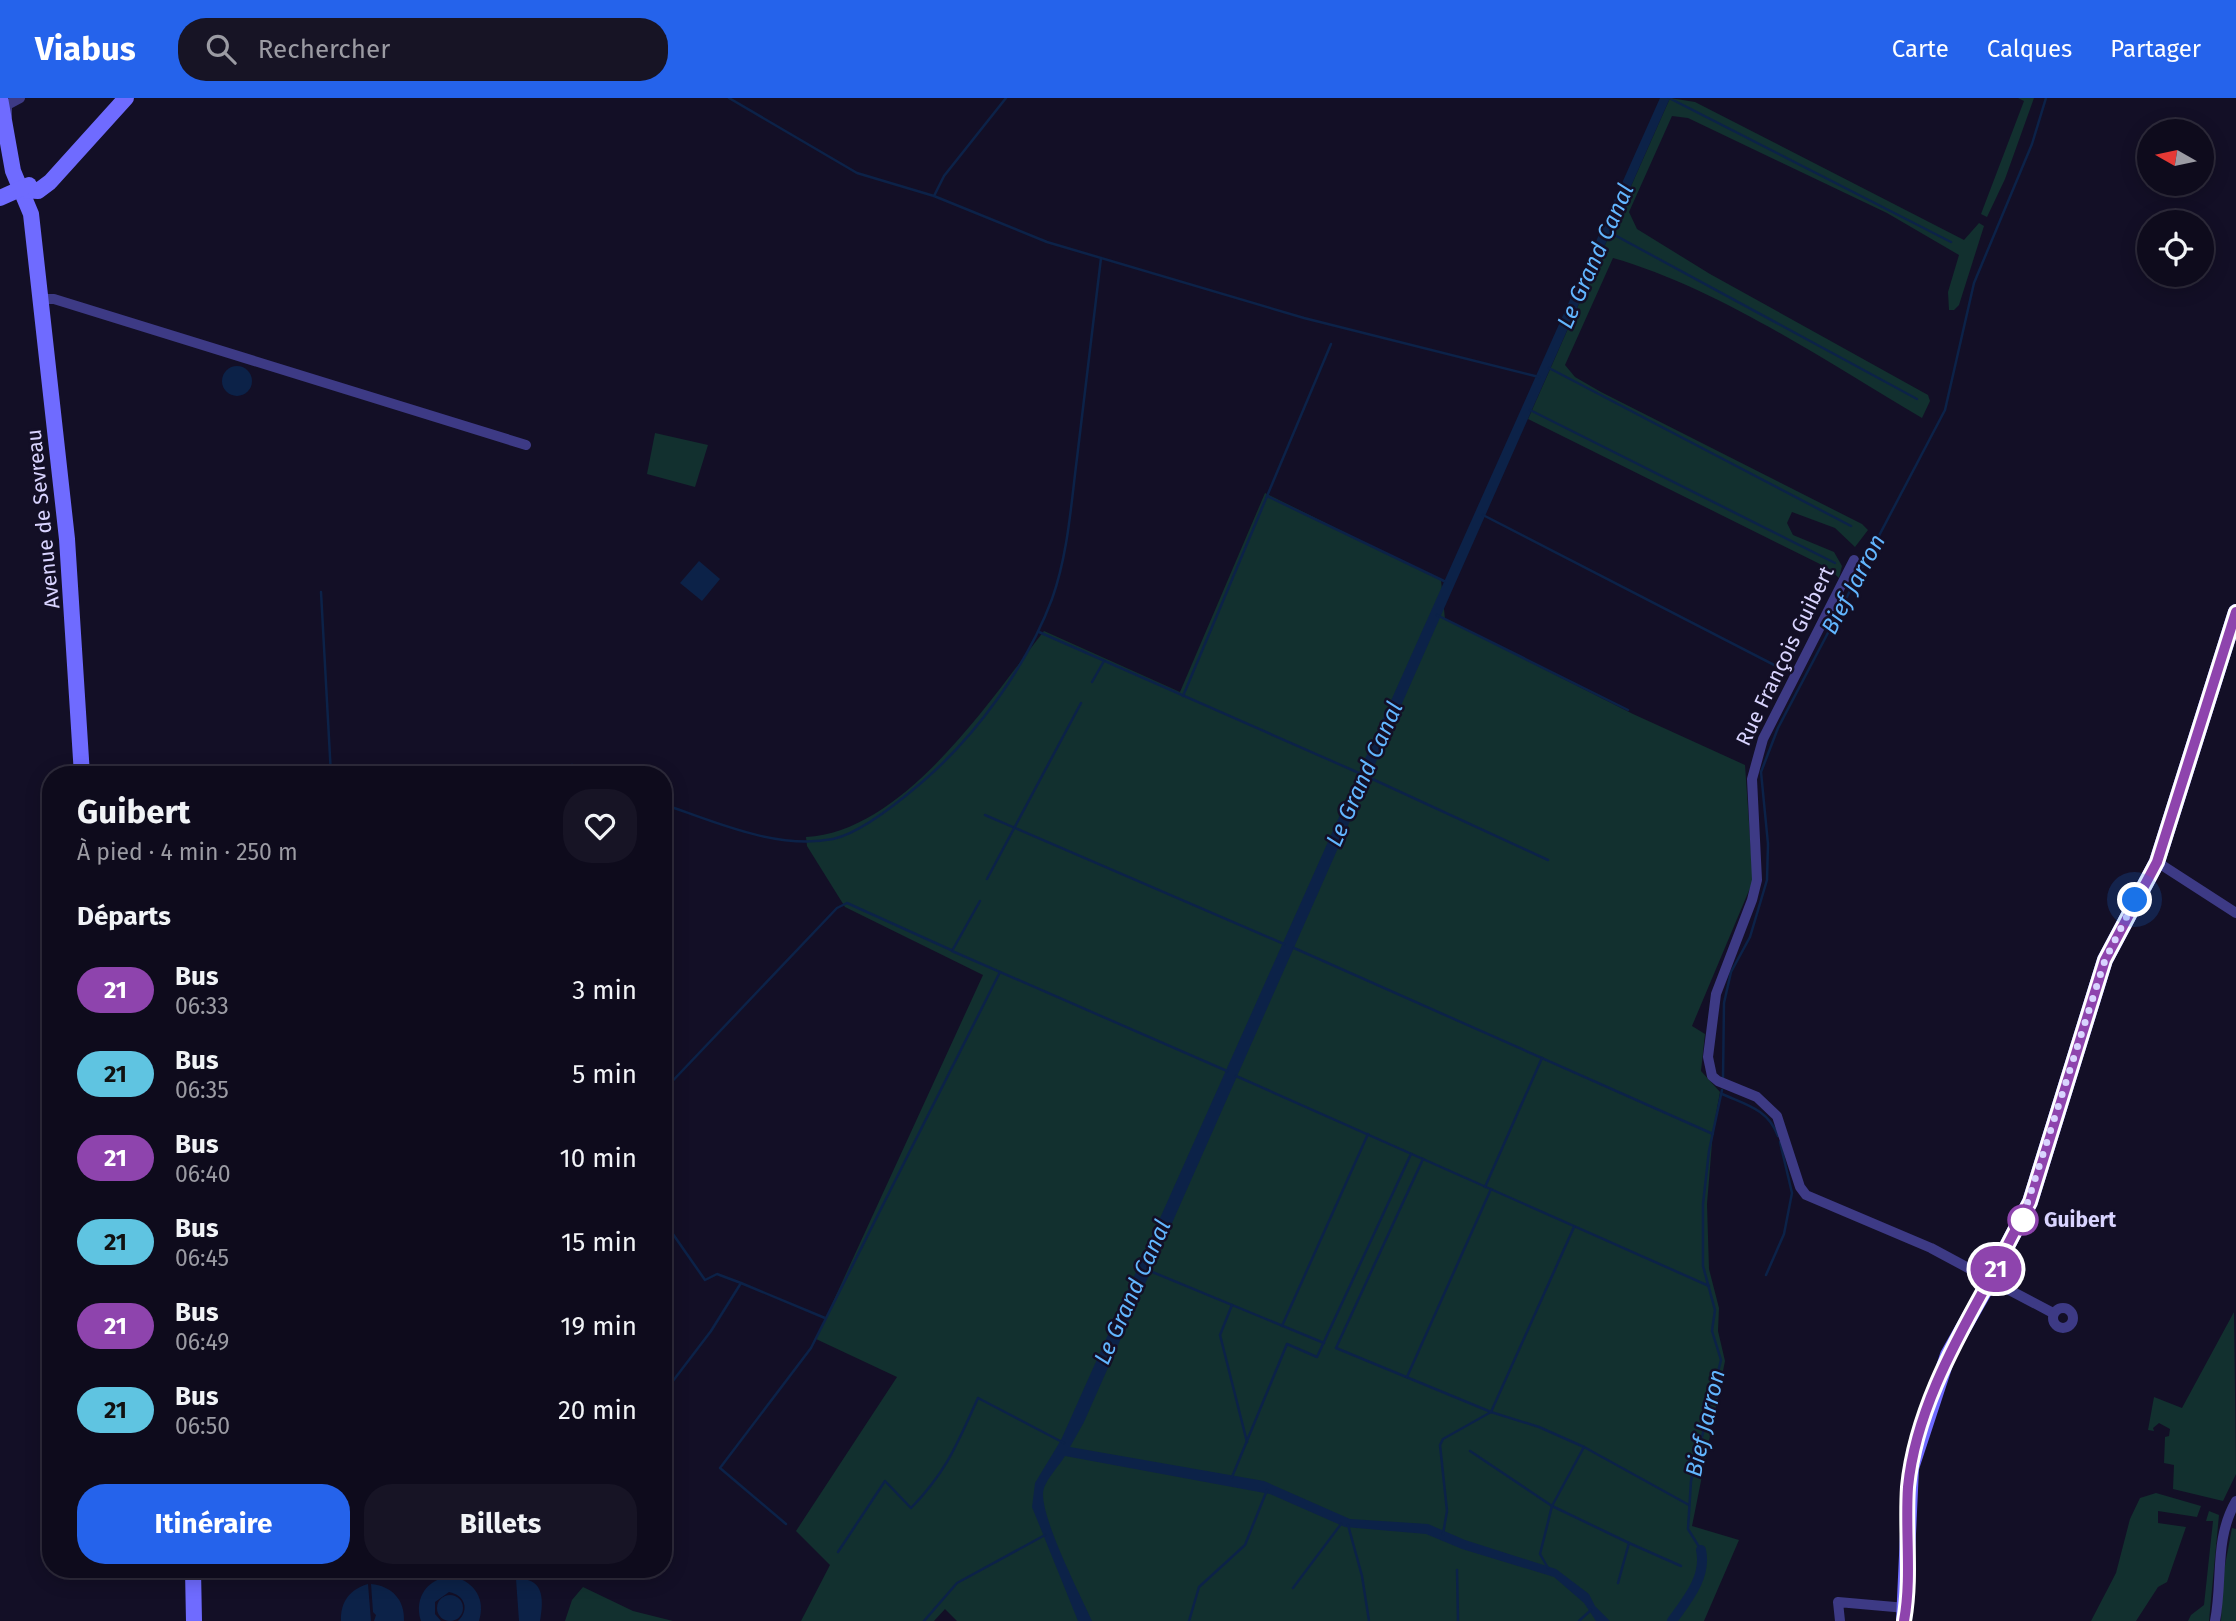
<!DOCTYPE html>
<html lang="fr">
<head>
<meta charset="utf-8">
<style>
  body { margin:0; font-family:"Fira Sans",sans-serif; background:#171425; color:#f1f3f6; height:100vh; display:flex; flex-direction:column; font-size:26px; white-space:nowrap }
  * { box-sizing:border-box; margin:0 }
  p { font-size:23px; color:#9b9ba3 }
  .icon { flex:none; width:38px; height:38px; fill:none; stroke:currentColor; stroke-width:2; stroke-linecap:round; stroke-linejoin:round }
  .map { position:relative; flex:1; overflow:hidden }
  .details { position:absolute; left:42px; top:668px; width:630px; height:812px; display:flex; flex-direction:column; background:#0e0b1c; border-radius:28px; box-shadow:0 4px 18px #0003,0 0 0 2px #2e2b3b }
  .details>* { flex:none }
  .badge { padding:0 14px; border-radius:23px; font-size:24px; line-height:46px }
  .needle { width:46px; rotate:279deg }
  .fabs { position:absolute; left:2137px; top:21px; display:grid; gap:14px }
  .fabs a { display:grid; place-items:center; width:77px; height:77px; border-radius:50%; background:#0e0b1c; box-shadow:0 4px 18px #0003,0 0 0 2px #2e2b3b; font-size:35px }
  .you { position:absolute; width:35px; height:35px; margin:-18px; border:5px solid #fff; border-radius:50%; background:#1a73e8; box-shadow:0 0 0 10px #1a73e833 }
  .map>.badge { position:absolute; translate:-50% -50%; box-shadow:0 0 0 4px #fff }
  h2 { padding:0 35px; font-size:26px; line-height:63px }
  .round { display:grid; place-items:center; flex:none; width:74px; height:74px; border-radius:28px; background:#171425 }
  .summary { display:flex; align-items:center; justify-content:space-between; height:119px; padding:0 35px }
  h1 { font-size:33px; font-weight:700; line-height:52px }
  .cta { display:flex; gap:14px; margin-top:auto; padding:14px 35px }
  .cta a { flex:1; height:80px; border-radius:28px; background:#2563eb; color:#fff; font-size:28px; font-weight:700; line-height:80px; text-align:center }
  .cta a+a { background:#171425; color:#f1f3f6 }
  ul { padding:0; list-style:none }
  li { display:flex; align-items:center; gap:21px; height:84px; padding:0 35px }
  li div { flex:1 }
  li b { display:block; font-size:26px }
  li em { font-style:normal }
  li .badge { min-width:77px; font-weight:700; text-align:center }
  header { display:flex; align-items:center; gap:42px; box-sizing:border-box; height:98px; padding:0 35px; background:#2563eb; color:#fff }
  header strong { font-size:33px }
  nav { display:flex; gap:38px; margin-inline-start:auto; font-size:24px }
  .search { width:490px; height:63px; background:#171425; display:flex; align-items:center; gap:18px; box-sizing:border-box; padding:0 24px; border-radius:28px; color:#9b9ba3; font-size:26px }
  .map>svg:first-child { display:block }
  .green { fill:#12302f }
  .water { fill:#0c2248 }
  .lines { fill:none; stroke-linecap:round; stroke-linejoin:round }
  .stream { stroke:#0c2248; stroke-width:2.5 }
  .canal { stroke:#0c2248; stroke-width:10 }
  .street { stroke:#3d3a85; stroke-width:10 }
  .secondary { stroke:#6f6bff; stroke-width:16 }
  .line-casing { stroke:#fff; stroke-width:16 }
  .line { stroke:#8e44ad; stroke-width:10 }
  .walk { stroke:#d9d4ff; stroke-width:7; stroke-dasharray:0 12.6 }
  .stop-dot { fill:#fff; stroke:#8e44ad; stroke-width:3.5 }
  .labels { text-anchor:middle; dominant-baseline:central; stroke-width:5; stroke-linejoin:round; paint-order:stroke }
  .street-label { font-size:21px; fill:#d9d4ff; stroke:#130f26 }
  .stop-label { font-size:21px; font-weight:bold; fill:#d9d4ff; stroke:#130f26; text-anchor:start }
  .water-label { font-size:23px; font-style:italic; fill:#62b6ff; stroke:#130f26 }
</style>
</head>
<body>
<header>
<strong>Viabus</strong>
<div class="search"><svg class="icon" aria-label="search" viewBox="0 0 24 24"><circle cx="10" cy="10" r="6"/><path d="M15 15l6 6"/></svg>Rechercher</div>
<nav><a>Carte</a><a>Calques</a><a>Partager</a></nav>
</header>
<div class="map">
<svg width="2236" height="1523" viewBox="0 0 2236 1523">
  <rect width="100%" height="100%" fill="#130f26"/>
  <!-- green -->
  <g class="green">
    <path d="M 1670,0 L 1695,4 L 1964,142 L 1979,125 L 1984,128 L 1959,207 L 1954,212 L 1949,212 L 1948,194 L 1959,157 L 1887,115 L 1688,20 L 1672,18 L 1629,114 L 1637,131 L 1710,176 L 1928,297 L 1930,303 L 1922,320 C 1827,264 1718,190 1613,160 L 1565,267 L 1575,279 L 1601,294 L 1862,426 L 1868,432 L 1855,449 L 1835,430 L 1792,414 L 1787,425 L 1793,437 L 1834,454 L 1842,468 L 1839,480 L 1828,470 L 1528,321 Z"/>
    <polygon points="2018,0 2034,0 2005,81 1987,119 1981,116 2024,3"/>
    <polygon points="655,335 708,347 695,389 647,376"/>
    <path d="M 1265,395 L 1441,482 L 1445,521 L 1633,616 L 1745,667 L 1753,783 L 1692,928 L 1705,936 L 1701,973 L 1720,994 L 1713,1033 L 1707,1106 L 1709,1171 L 1719,1210 L 1718,1233 L 1725,1263 L 1692,1428 L 1739,1442 L 1704,1523 L 957,1523 L 945,1511 L 934,1523 L 801,1523 L 830,1467 L 796,1433 L 897,1279 L 816,1241 L 983,877 L 845,809 L 807,748 L 806,739 C 904,734 989,603 1044,533 L 1180,594 Z"/>
    <polygon points="2234,1214 2236,1376 2223,1403 2173,1391 2174,1367 2164,1365 2165,1339 2169,1338 2170,1331 2159,1325 2153,1330 2154,1333 2148,1332 2154,1299 2182,1310"/>
    <polygon points="2156,1395 2201,1408 2197,1419 2158,1413 2158,1425 2186,1429 2167,1484 2158,1489 2136,1523 2091,1523 2116,1475 2130,1421 2140,1400"/>
    <polygon points="2209,1413 2219,1417 2209,1523 2188,1523 2191,1517 2204,1507 2213,1423 2206,1423"/>
    <polygon points="2232,1430 2236,1431 2236,1523 2221,1523 2223,1478"/>
    <polygon points="583,1489 633,1513 673,1523 565,1523 572,1502"/>
  </g>
  <!-- water -->
  <g class="water">
    <path d="M 1660,0 L 1670,0 L 1084,1324 L 1070,1349 L 1264,1383 L 1350,1421 L 1428,1426 L 1465,1442 L 1556,1471 L 1589,1496 L 1595,1508 L 1610,1523 L 1596,1523 L 1584,1505 L 1554,1479 L 1462,1451 L 1426,1436 L 1345,1429 L 1270,1396 L 1065,1358 C 1059,1368 1048,1379 1044,1390 C 1036,1412 1081,1498 1092,1523 L 1078,1523 L 1032,1409 L 1035,1385 L 1061,1342 Z"/>
    <circle cx="237" cy="283" r="15"/>
    <polygon points="699,463 720,481 702,503 680,485"/>
    <path d="M 454,1479 C 475,1484 486,1502 479,1523 L 458,1523 C 470,1512 465,1497 449,1494 L 435,1504 L 435,1516 L 441,1523 L 421,1523 C 413,1499 429,1478 454,1479 Z"/>
    <path d="M 516,1481 C 546,1479 543,1504 540,1523 L 519,1523 Z"/>
    <path d="M 368,1486 L 371,1523 L 341,1523 C 340,1504 350,1491 368,1486 Z"/>
    <path d="M 371,1486 C 392,1488 405,1502 404,1523 L 374,1523 L 376,1517 L 373,1514 Z"/>
    <circle cx="450" cy="1510" r="13"/>
  </g>
  <g class="lines">
    <!-- stream -->
    <g class="stream">
      <polyline points="729,0 857,75 934,98 1047,144 1304,220 1539,279"/>
      <polyline points="1669,0 1951,144"/>
      <polyline points="934,98 944,78 1006,0"/>
      <polyline points="1609,134 1917,301"/>
      <polyline points="1549,270 1851,428"/>
      <polyline points="1530,312 1835,465"/>
      <polyline points="1267,398 1444,483"/>
      <polyline points="1483,417 1782,571"/>
      <polyline points="321,494 331,677"/>
      <polyline points="1437,517 1628,612"/>
      <polyline points="1039,534 1359,675"/>
      <polyline points="1092,584 1104,563"/>
      <polyline points="1183,598 1331,246"/>
      <polyline points="548,677 572,667 596,677"/>
      <polyline points="1368,679 1548,762"/>
      <path d="M 663,706 C 715,724 777,752 833,741 C 861,735 900,703 921,685 C 976,638 1027,568 1052,501 C 1068,456 1071,407 1077,360 C 1085,294 1093,227 1101,160"/>
      <polyline points="985,717 1284,846"/>
      <polyline points="987,781 1081,605"/>
      <polyline points="980,803 952,853 1227,973"/>
      <polyline points="1294,850 1713,1036"/>
      <polyline points="1236,978 1709,1188"/>
      <polyline points="1723,980 1724,905 1731,874 1750,839 1767,782 1768,746 1761,674 1778,630 1945,312 1974,185 2032,46 2046,0"/>
      <polyline points="663,993 837,810 847,805 951,852"/>
      <path d="M 1722,996 C 1746,1007 1768,1011 1778,1038"/>
      <polyline points="1423,1061 1336,1250 1491,1314 1539,1329 1584,1349 1689,1407"/>
      <polyline points="1485,1089 1542,960"/>
      <polyline points="668,1129 705,1182 717,1176 741,1185"/>
      <polyline points="1150,1173 1324,1245"/>
      <polyline points="1766,1177 1784,1136 1792,1095 1780,1044"/>
      <polyline points="1232,1207 1220,1237 1247,1344"/>
      <polyline points="1282,1228 1368,1036"/>
      <polyline points="1407,1279 1491,1091"/>
      <polyline points="663,1296 711,1233 741,1185 825,1220"/>
      <polyline points="1470,1353 1552,1408 1629,1445 1618,1485"/>
      <polyline points="1232,1379 1287,1246 1317,1259 1411,1056"/>
      <polyline points="786,1426 720,1370 811,1250 1000,874"/>
      <polyline points="1348,1427 1362,1478 1369,1523"/>
      <polyline points="1443,1436 1447,1413 1440,1347 1443,1341 1491,1314 1574,1129"/>
      <polyline points="1629,1445 1681,1468"/>
      <polyline points="1701,1452 1688,1431 1691,1383 1721,1262 1712,1233 1715,1212 1703,1168 1703,1106 1709,1053 1722,992"/>
      <path d="M 838,1454 L 885,1383 L 911,1410 C 947,1373 957,1346 978,1300 L 1064,1345"/>
      <polyline points="1548,1470 1540,1456 1552,1408 1584,1349"/>
      <polyline points="1457,1472 1458,1523"/>
      <polyline points="1293,1490 1341,1426"/>
      <polyline points="924,1523 957,1485 1045,1437"/>
      <polyline points="1189,1523 1199,1489 1245,1447 1267,1392"/>
      <polyline points="1579,1523 1591,1512"/>
    </g>
    <!-- canal -->
    <path class="canal" d="M 1672,1523 C 1687,1502 1707,1479 1701,1452"/>
    <!-- street -->
    <g class="street">
      <polyline points="7,18 7,7 20,0"/>
      <polyline points="41,201 54,201 526,347"/>
      <polyline points="1854,462 1763,641 1752,681 1757,782 1752,802 1716,896 1708,959 1712,978 1718,983 1757,999 1777,1018 1800,1089 1806,1097 1931,1150 1983,1178"/>
      <polyline points="2157,764 2236,815"/>
      <polyline points="1996,1185 2053,1215"/>
      <circle cx="2063" cy="1220" r="10"/>
      <polyline points="1840,1523 1838,1504 1906,1510"/>
      <path d="M 2215,1523 C 2223,1482 2214,1441 2236,1403"/>
    </g>
    <!-- secondary -->
    <g class="secondary">
      <polyline points="0,0 13,73 31,116 67,441 82,677"/>
      <polyline points="22,92 38,93 50,84 126,0"/>
      <polyline points="0,100 29,87"/>
      <polyline points="1993,1175 2030,1104 2105,862 2157,764 2236,514"/>
      <polyline points="193,1472 194,1523"/>
      <polyline points="1904,1523 1911,1370 1948,1257 1987,1188"/>
    </g>
  </g>
  <g class="lines">
    <defs>
      <path id="line" d="M 1904,1523 C 1912,1479 1905,1434 1908,1389 C 1915,1318 1951,1251 1985,1190 L 1996,1185 L 1993,1175 L 2030,1104 L 2105,862 L 2157,764 L 2236,514"/>
    </defs>
    <!-- line casing -->
    <use href="#line" class="line-casing"/>
    <!-- line -->
    <use href="#line" class="line"/>
    <!-- walk -->
    <polyline class="walk" points="2023,1122 2021,1125 2105,862 2135,802"/>
  </g>
  <!-- markers -->
  <circle class="stop-dot" cx="2023" cy="1122" r="14"/>
  <g class="labels">
    <!-- street labels -->
    <g class="street-label">
      <text transform="translate(43 421) rotate(-96)">Avenue de Sevreau</text>
      <text transform="translate(1785 558) rotate(-64)">Rue François Guibert</text>
    </g>
    <!-- stop labels -->
    <g class="stop-label">
      <text x="2044" y="1122">Guibert</text>
    </g>
    <!-- water labels -->
    <g class="water-label">
      <text transform="translate(1595 158) rotate(-66)">Le Grand Canal</text>
      <text transform="translate(1853 486) rotate(-62)">Bief Jarron</text>
      <text transform="translate(1364 676) rotate(-66)">Le Grand Canal</text>
      <text transform="translate(1132 1194) rotate(-66)">Le Grand Canal</text>
      <text transform="translate(1705 1325) rotate(-77)">Bief Jarron</text>
    </g>
  </g>
</svg>
<div class="fabs">
<a><svg class="needle" viewBox="-14 -14 28 28"><path d="M0-13l5 13h-10z" fill="#e53935"/><path d="M0 13l5-13h-10z" fill="#9b9ba3"/></svg></a>
<a><svg class="icon" aria-label="locate" viewBox="0 0 24 24"><circle cx="12" cy="12" r="6"/><path d="M12 2v4M12 18v4M2 12h4M18 12h4"/></svg></a>
</div>
<div class="you" style="left:2135px;top:802px"></div>
<b class="badge" style="left:1996px;top:1171px;background:#8e44ad;color:#fff">21</b>
<section class="details">
<div class="summary"><div><h1>Guibert</h1><p>À pied · 4 min · 250 m</p></div><a class="round"><svg class="icon" aria-label="heart" viewBox="0 0 24 24"><path d="M12 20l-8-8c-3-5 5-10 8-4 3-6 11-1 8 4z"/></svg></a></div>
<h2>Départs</h2>
<ul>
<li><span class="badge" style="background:#8e44ad;color:#fff">21</span><div><b>Bus</b><p>06:33</p></div><em>3 min</em></li>
<li><span class="badge" style="background:#5fc4e1;color:#111">21</span><div><b>Bus</b><p>06:35</p></div><em>5 min</em></li>
<li><span class="badge" style="background:#8e44ad;color:#fff">21</span><div><b>Bus</b><p>06:40</p></div><em>10 min</em></li>
<li><span class="badge" style="background:#5fc4e1;color:#111">21</span><div><b>Bus</b><p>06:45</p></div><em>15 min</em></li>
<li><span class="badge" style="background:#8e44ad;color:#fff">21</span><div><b>Bus</b><p>06:49</p></div><em>19 min</em></li>
<li><span class="badge" style="background:#5fc4e1;color:#111">21</span><div><b>Bus</b><p>06:50</p></div><em>20 min</em></li>
</ul>
<div class="cta"><a>Itinéraire</a><a>Billets</a></div>
</section>
</div>
</body>
</html>
